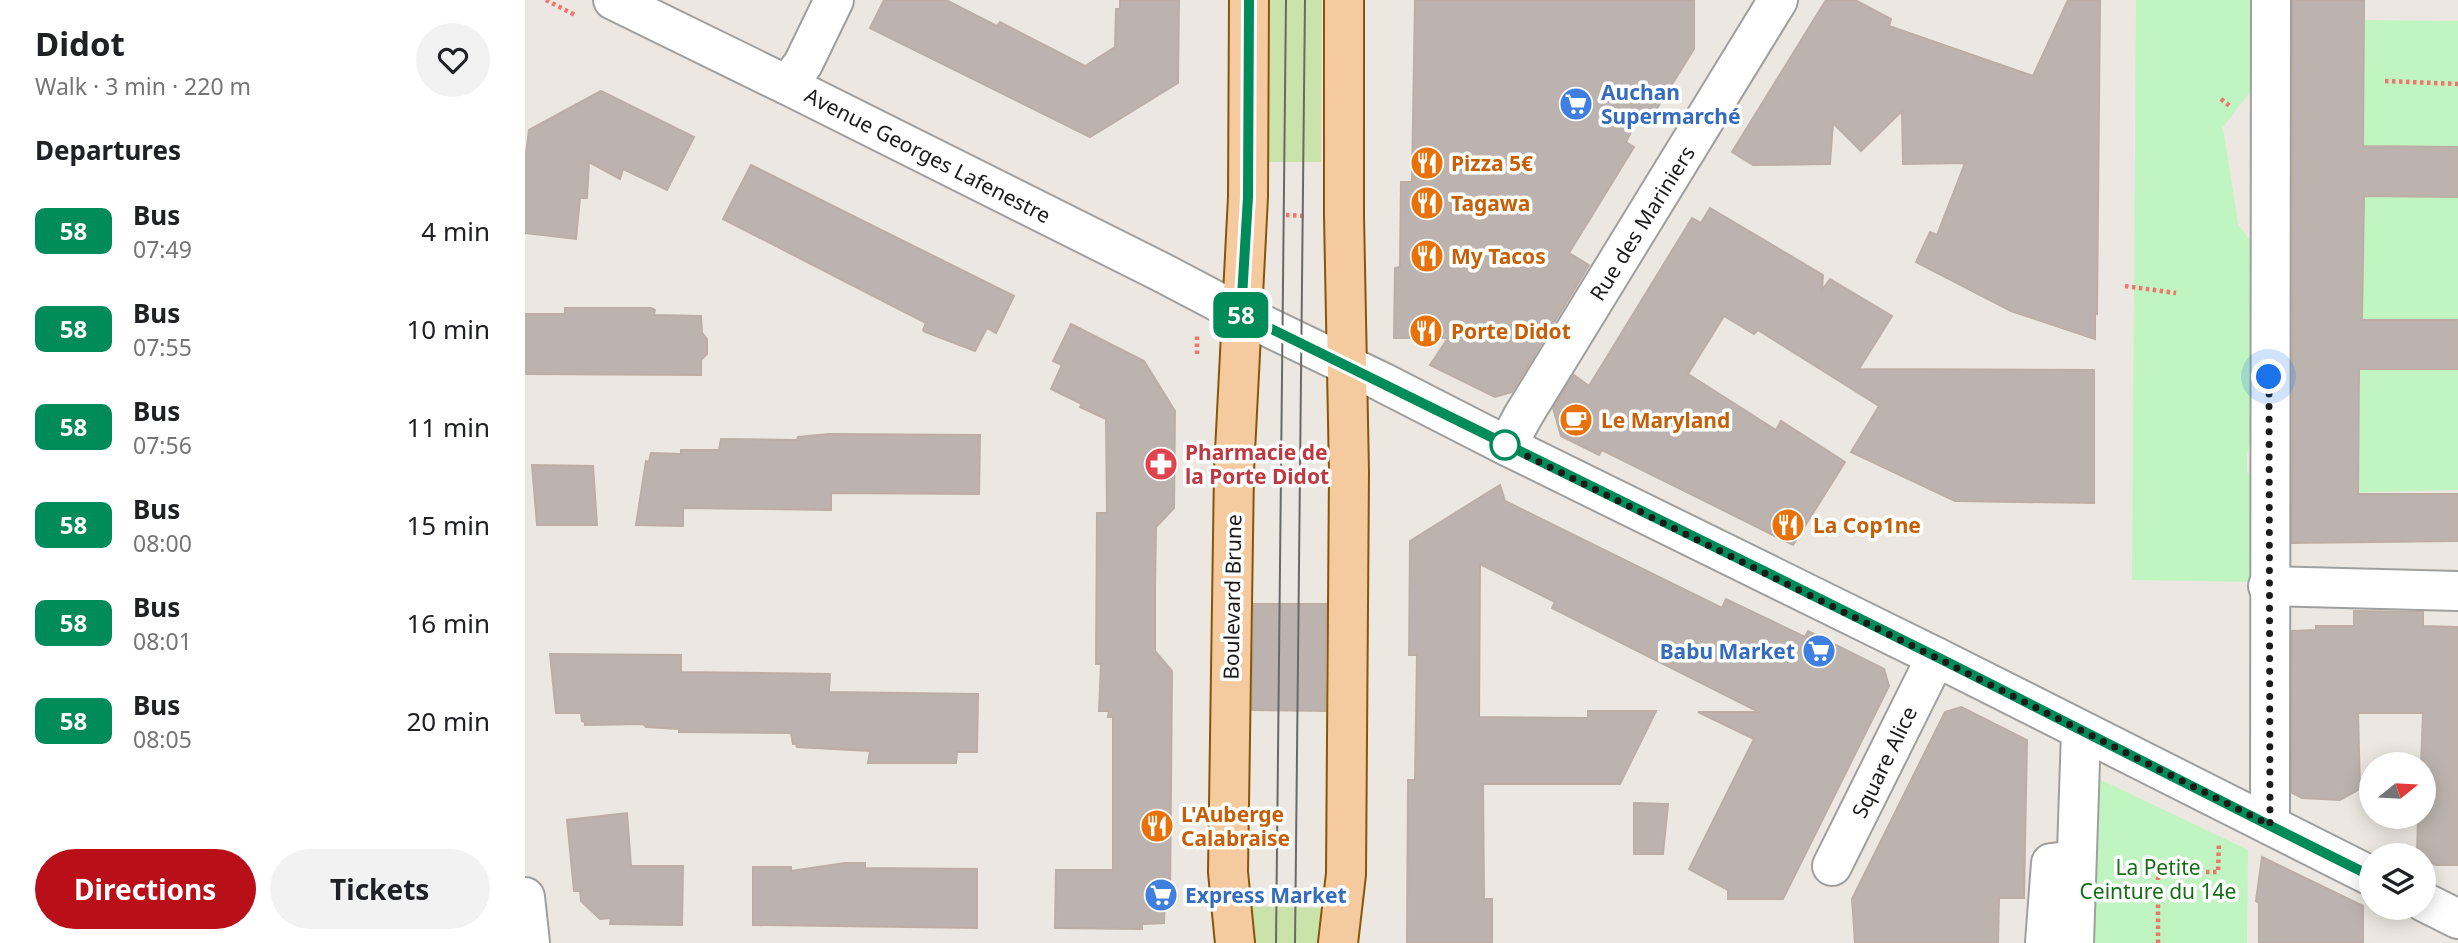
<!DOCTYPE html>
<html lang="en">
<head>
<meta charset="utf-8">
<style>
  body { margin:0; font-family:"Noto Sans",sans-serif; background:#f2f2f2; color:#202124; height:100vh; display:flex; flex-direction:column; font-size:26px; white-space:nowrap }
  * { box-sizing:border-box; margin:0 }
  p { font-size:23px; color:#757577 }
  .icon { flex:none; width:38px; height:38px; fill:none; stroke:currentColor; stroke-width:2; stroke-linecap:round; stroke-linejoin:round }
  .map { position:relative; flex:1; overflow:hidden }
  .drawer { display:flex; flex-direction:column; background:#fff; width:525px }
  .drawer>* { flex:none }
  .badge { padding:0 14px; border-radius:10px; font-size:24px; line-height:46px }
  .needle { width:46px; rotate:72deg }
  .buttons { position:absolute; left:1834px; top:752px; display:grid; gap:14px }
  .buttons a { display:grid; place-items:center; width:77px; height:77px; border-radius:50%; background:#fff; box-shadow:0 4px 18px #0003; font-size:35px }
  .you { position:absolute; width:35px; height:35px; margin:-18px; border:5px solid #fff; border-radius:50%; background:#1a73e8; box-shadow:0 0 0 10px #1a73e833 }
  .map>.badge { position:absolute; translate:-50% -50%; box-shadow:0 0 0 4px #fff }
  h2 { padding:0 35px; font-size:26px; line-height:63px }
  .round { display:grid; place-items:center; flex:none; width:74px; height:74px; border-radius:37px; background:#f2f2f2 }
  .headline { display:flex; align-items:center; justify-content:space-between; height:119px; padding:0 35px }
  h1 { font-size:33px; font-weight:700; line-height:52px }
  .cta { display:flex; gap:14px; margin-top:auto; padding:14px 35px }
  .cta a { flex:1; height:80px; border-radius:42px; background:#b80f19; color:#fff; font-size:28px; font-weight:700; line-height:80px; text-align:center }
  .cta a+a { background:#f2f2f2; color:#202124 }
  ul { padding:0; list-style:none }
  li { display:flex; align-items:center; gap:21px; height:98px; padding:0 35px }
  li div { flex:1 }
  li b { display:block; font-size:26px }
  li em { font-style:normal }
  li .badge { min-width:77px; font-weight:700; text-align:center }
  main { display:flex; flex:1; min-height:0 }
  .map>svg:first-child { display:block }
  .grass { fill:#cae3aa }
  .park { fill:#c0f4c1 }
  .building { fill:#bcb3ae; stroke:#bcaea5; stroke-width:2 }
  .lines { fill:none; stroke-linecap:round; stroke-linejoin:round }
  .minor-casing { stroke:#9f9f9f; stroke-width:42 }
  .major-casing { stroke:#87560b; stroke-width:42 }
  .path { stroke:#ef7570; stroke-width:4.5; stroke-dasharray:3.5 3.5; stroke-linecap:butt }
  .minor { stroke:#fff; stroke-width:38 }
  .major { stroke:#f4ca9e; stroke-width:38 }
  .tram { stroke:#696969; stroke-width:2 }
  .line-casing { stroke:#fff; stroke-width:16 }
  .line { stroke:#008b5a; stroke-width:10 }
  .walk { stroke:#1b1b1b; stroke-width:7; stroke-dasharray:0 12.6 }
  .stop-dot { fill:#fff; stroke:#008b5a; stroke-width:3.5 }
  .labels { text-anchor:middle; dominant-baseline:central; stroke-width:7; stroke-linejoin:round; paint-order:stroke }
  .shop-label { font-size:21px; font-weight:bold; fill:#366cbe; stroke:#fff; text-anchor:start }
  .street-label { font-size:21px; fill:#1b1b1b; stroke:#fff }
  .food-label { font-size:21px; font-weight:bold; fill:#c56008; stroke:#fff; text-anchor:start }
  .health-label { font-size:21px; font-weight:bold; fill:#be3a42; stroke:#fff; text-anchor:start }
  .park-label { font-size:21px; fill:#136f15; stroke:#fff }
</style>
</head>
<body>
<main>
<section class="drawer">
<div class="headline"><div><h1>Didot</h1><p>Walk · 3 min · 220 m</p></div><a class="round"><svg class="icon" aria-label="heart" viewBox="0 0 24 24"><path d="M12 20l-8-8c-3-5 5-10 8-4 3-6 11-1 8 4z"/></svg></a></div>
<h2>Departures</h2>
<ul>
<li><span class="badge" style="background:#008b5a;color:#fff">58</span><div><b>Bus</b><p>07:49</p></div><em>4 min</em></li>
<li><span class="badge" style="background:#008b5a;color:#fff">58</span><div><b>Bus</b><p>07:55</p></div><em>10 min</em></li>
<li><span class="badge" style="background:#008b5a;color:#fff">58</span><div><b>Bus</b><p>07:56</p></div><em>11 min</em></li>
<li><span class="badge" style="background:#008b5a;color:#fff">58</span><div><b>Bus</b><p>08:00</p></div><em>15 min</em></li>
<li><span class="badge" style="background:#008b5a;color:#fff">58</span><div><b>Bus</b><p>08:01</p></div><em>16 min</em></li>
<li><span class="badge" style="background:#008b5a;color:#fff">58</span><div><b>Bus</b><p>08:05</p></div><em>20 min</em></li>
</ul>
<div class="cta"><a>Directions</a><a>Tickets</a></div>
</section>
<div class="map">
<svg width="1933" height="943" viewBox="0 0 1933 943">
  <rect width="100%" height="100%" fill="#ece8e1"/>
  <!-- grass -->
  <g class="grass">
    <polygon points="743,0 797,0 796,162 741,162"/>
    <polygon points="723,906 799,908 795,943 727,943"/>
  </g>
  <!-- park -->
  <g class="park">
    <polygon points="1611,0 1728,0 1731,84 1698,127 1713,224 1736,256 1734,407 1722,455 1722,470 1736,507 1732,582 1607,580"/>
    <polygon points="1836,20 1933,21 1933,147 1833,146"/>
    <polygon points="1832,196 1933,197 1933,320 1837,320 1839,220"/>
    <polygon points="1834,369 1933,369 1933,490 1811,493 1833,466"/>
    <polygon points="1570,777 1723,850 1722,943 1568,943"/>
  </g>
  <!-- building -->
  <g class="building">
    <polygon points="359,0 421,0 472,26 475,22 560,66 590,47 591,9 595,9 595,0 654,0 653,83 565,137 345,28"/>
    <polygon points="890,0 1169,0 1169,49 1121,126 1111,122 1101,142 1109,147 1044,253 1064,265 987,392 970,397 905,365 923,338 869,338 870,268 875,267 876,182 887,182"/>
    <polygon points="1301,0 1330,0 1366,19 1364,26 1508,76 1543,0 1575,0 1572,314 1570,314 1570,339 1486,311 1391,262 1405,232 1412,235 1440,163 1378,164 1377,111 1336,151 1308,123 1305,164 1228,165 1207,152"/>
    <polygon points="1768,0 1839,0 1838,146 1933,147 1933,197 1839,196 1837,320 1933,320 1933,369 1834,369 1833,494 1933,494 1933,541 1767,543"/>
    <polygon points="76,91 169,137 142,190 98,169 95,179 64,162 62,198 55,198 51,239 0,233 0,161 4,130"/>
    <polygon points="226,165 489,296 471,333 462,328 450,351 400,332 398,330 401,323 198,219"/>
    <polygon points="1185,208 1298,275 1297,290 1305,279 1367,316 1334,369 1569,370 1569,503 1430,501 1326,452 1354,406 1233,330 1229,334 1199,316 1163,374 1251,430 1256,421 1320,462 1268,545 1077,450 1074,455 1036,436 1028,408 1049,375 1064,386 1167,218 1176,223"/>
    <polygon points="40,308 126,308 130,310 129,315 176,316 177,333 182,339 182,354 176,360 176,375 0,374 0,314 40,314"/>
    <polygon points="546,324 619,361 650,411 649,508 631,527 630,588 630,651 647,671 645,901 640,901 639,923 617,924 617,929 530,928 531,870 588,870 588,717 583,717 584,711 574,711 576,664 571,664 572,513 582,513 581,419 555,407 557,404 526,389 537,365 528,361"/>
    <polygon points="304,434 455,435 454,494 306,493 306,510 158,508 158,526 111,525 121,461 124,462 126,453 156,454 156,450 194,450 196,439 272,440 273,437"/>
    <polygon points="7,465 68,466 72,525 12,525"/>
    <polygon points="975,485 980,501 1197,608 1201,599 1280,637 1283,631 1359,669 1364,686 1258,899 1203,899 1203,890 1164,869 1229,739 1173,712 1234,712 1027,608 1030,602 955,564 954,717 1063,718 1063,711 1131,711 1095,784 958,784 959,899 967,899 967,943 882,943 883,780 890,780 892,655 884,655 885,541"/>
    <polygon points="729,604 801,604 800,711 727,710"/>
    <polygon points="1829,611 1898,612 1898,626 1933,627 1933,865 1911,865 1899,859 1899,856 1892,856 1893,817 1899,817 1899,765 1896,765 1898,713 1833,713 1835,789 1815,800 1777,798 1767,793 1767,631 1791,630 1791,626 1829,626"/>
    <polygon points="25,654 156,655 156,672 305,674 304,692 453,694 452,752 432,752 431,763 343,763 345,751 272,747 271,744 268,744 266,733 154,732 154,729 121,727 118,724 60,725 60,722 57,721 56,713 31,713"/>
    <polygon points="1436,707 1502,740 1499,898 1474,898 1473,943 1330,943 1327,899 1420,712"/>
    <polygon points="1109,803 1143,804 1138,854 1109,854"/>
    <polygon points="102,813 106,866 158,866 157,925 85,924 86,918 75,919 56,901 55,891 49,891 42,820"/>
    <polygon points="1737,857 1838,906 1838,943 1734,943 1734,903 1731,901"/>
    <polygon points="320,863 340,863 340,868 452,869 452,928 228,925 228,867 266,867 266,871"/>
  </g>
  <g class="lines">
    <defs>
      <g id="minor">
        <polyline points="88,0 262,85 638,273 716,314 857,382 982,446 1411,657 1846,876"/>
        <polyline points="262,85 278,64 309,0"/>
        <polyline points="982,446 998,416 1253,0"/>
        <polyline points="1743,586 1933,591"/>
        <polyline points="1745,825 1746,0"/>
        <polyline points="1307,866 1411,657"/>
        <polyline points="0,897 5,943"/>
        <polyline points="1899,902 1933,919"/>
        <polyline points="1520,943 1526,863 1550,860"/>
        <polyline points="1549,943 1556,731"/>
      </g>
      <g id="major">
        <polyline points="710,943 703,872 709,471 723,197 724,0"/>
        <polyline points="813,943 821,874 824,472 819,215 819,0"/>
      </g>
    </defs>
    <!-- minor casing -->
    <use href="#minor" class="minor-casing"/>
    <!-- major casing -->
    <use href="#major" class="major-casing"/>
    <!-- path -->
    <g class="path">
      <polyline points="21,0 52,16"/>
      <polyline points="1860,81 1933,84"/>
      <polyline points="1696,99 1706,107"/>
      <polyline points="761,215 780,216"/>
      <polyline points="1600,286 1651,293"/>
      <polyline points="672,354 672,335"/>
      <polyline points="1633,943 1633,872 1693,872 1694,843"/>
    </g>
    <!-- minor -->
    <use href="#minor" class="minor"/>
    <!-- major -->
    <use href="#major" class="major"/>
    <!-- tram -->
    <g class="tram">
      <polyline points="751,943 761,0"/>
      <polyline points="770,943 780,0"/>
    </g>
  </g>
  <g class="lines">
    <defs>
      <path id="line" d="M 724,0 L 723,197 L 716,314 C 949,428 1183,543 1416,659 C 1559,731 1702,805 1846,876"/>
    </defs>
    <!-- line casing -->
    <use href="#line" class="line-casing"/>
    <!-- line -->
    <use href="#line" class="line"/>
    <!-- walk -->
    <polyline class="walk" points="980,445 1410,657 1745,825 1744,377"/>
  </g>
  <!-- icons -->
  <defs>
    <symbol id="supermarket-disc" viewBox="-11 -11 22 22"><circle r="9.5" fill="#3f7fe0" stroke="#fff"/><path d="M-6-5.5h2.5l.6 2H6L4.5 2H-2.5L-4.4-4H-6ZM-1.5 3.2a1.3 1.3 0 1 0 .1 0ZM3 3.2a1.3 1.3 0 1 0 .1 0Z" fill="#fff"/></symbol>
    <symbol id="restaurant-disc" viewBox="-11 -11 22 22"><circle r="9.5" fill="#e8710a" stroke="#fff"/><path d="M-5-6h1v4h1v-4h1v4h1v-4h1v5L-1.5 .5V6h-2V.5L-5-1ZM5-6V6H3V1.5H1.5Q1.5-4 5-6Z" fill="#fff"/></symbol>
    <symbol id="cafe-disc" viewBox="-11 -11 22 22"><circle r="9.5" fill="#e8710a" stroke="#fff"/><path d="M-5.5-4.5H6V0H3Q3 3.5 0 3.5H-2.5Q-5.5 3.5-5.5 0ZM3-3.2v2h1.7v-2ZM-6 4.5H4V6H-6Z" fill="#fff"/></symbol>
    <symbol id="pharmacy-disc" viewBox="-11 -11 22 22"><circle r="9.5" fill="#e0444e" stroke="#fff"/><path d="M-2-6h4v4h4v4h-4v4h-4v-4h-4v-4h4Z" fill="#fff"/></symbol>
  </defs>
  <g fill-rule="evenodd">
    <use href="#supermarket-disc" x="1032" y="85" width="38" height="38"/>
    <use href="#restaurant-disc" x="883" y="144" width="38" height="38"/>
    <use href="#restaurant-disc" x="883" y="184" width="38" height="38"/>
    <use href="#restaurant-disc" x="883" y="237" width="38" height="38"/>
    <use href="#restaurant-disc" x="882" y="312" width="38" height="38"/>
    <use href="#cafe-disc" x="1032" y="401" width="38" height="38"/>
    <use href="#pharmacy-disc" x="617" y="445" width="38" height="38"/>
    <use href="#restaurant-disc" x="1244" y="506" width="38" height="38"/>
    <use href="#supermarket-disc" x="1275" y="632" width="38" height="38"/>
    <use href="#restaurant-disc" x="613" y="807" width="38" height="38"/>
    <use href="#supermarket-disc" x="617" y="876" width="38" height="38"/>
  </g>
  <!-- markers -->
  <circle class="stop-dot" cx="980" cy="445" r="14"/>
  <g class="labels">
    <!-- shop labels -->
    <g class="shop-label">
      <text x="1076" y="92">Auchan<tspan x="1076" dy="24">Supermarché</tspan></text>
      <text x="1270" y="651" text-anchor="end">Babu Market</text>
      <text x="660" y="895">Express Market</text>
    </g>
    <!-- street labels -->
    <g class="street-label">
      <text transform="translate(403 155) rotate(27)">Avenue Georges Lafenestre</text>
      <text transform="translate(1117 223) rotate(-58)">Rue des Mariniers</text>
      <text transform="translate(707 597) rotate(-89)">Boulevard Brune</text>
      <text transform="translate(1359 762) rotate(-64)">Square Alice</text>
    </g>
    <!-- food labels -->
    <g class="food-label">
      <text x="926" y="163">Pizza 5€</text>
      <text x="926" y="203">Tagawa</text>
      <text x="926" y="256">My Tacos</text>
      <text x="926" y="331">Porte Didot</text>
      <text x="1076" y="420">Le Maryland</text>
      <text x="1288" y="525">La Cop1ne</text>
      <text x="656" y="814">L'Auberge<tspan x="656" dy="24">Calabraise</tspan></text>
    </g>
    <!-- health labels -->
    <g class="health-label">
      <text x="660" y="452">Pharmacie de<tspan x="660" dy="24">la Porte Didot</tspan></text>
    </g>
    <!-- park labels -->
    <g class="park-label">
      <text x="1633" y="867">La Petite<tspan x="1633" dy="24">Ceinture du 14e</tspan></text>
    </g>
  </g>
</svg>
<div class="buttons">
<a><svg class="needle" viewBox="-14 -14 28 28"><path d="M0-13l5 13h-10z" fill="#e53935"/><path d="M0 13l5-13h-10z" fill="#757577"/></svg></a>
<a><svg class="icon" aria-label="layers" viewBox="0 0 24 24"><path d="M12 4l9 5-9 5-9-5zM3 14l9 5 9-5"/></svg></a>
</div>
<div class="you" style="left:1744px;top:377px"></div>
<b class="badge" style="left:716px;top:315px;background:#008b5a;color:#fff">58</b>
</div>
</main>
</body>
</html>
